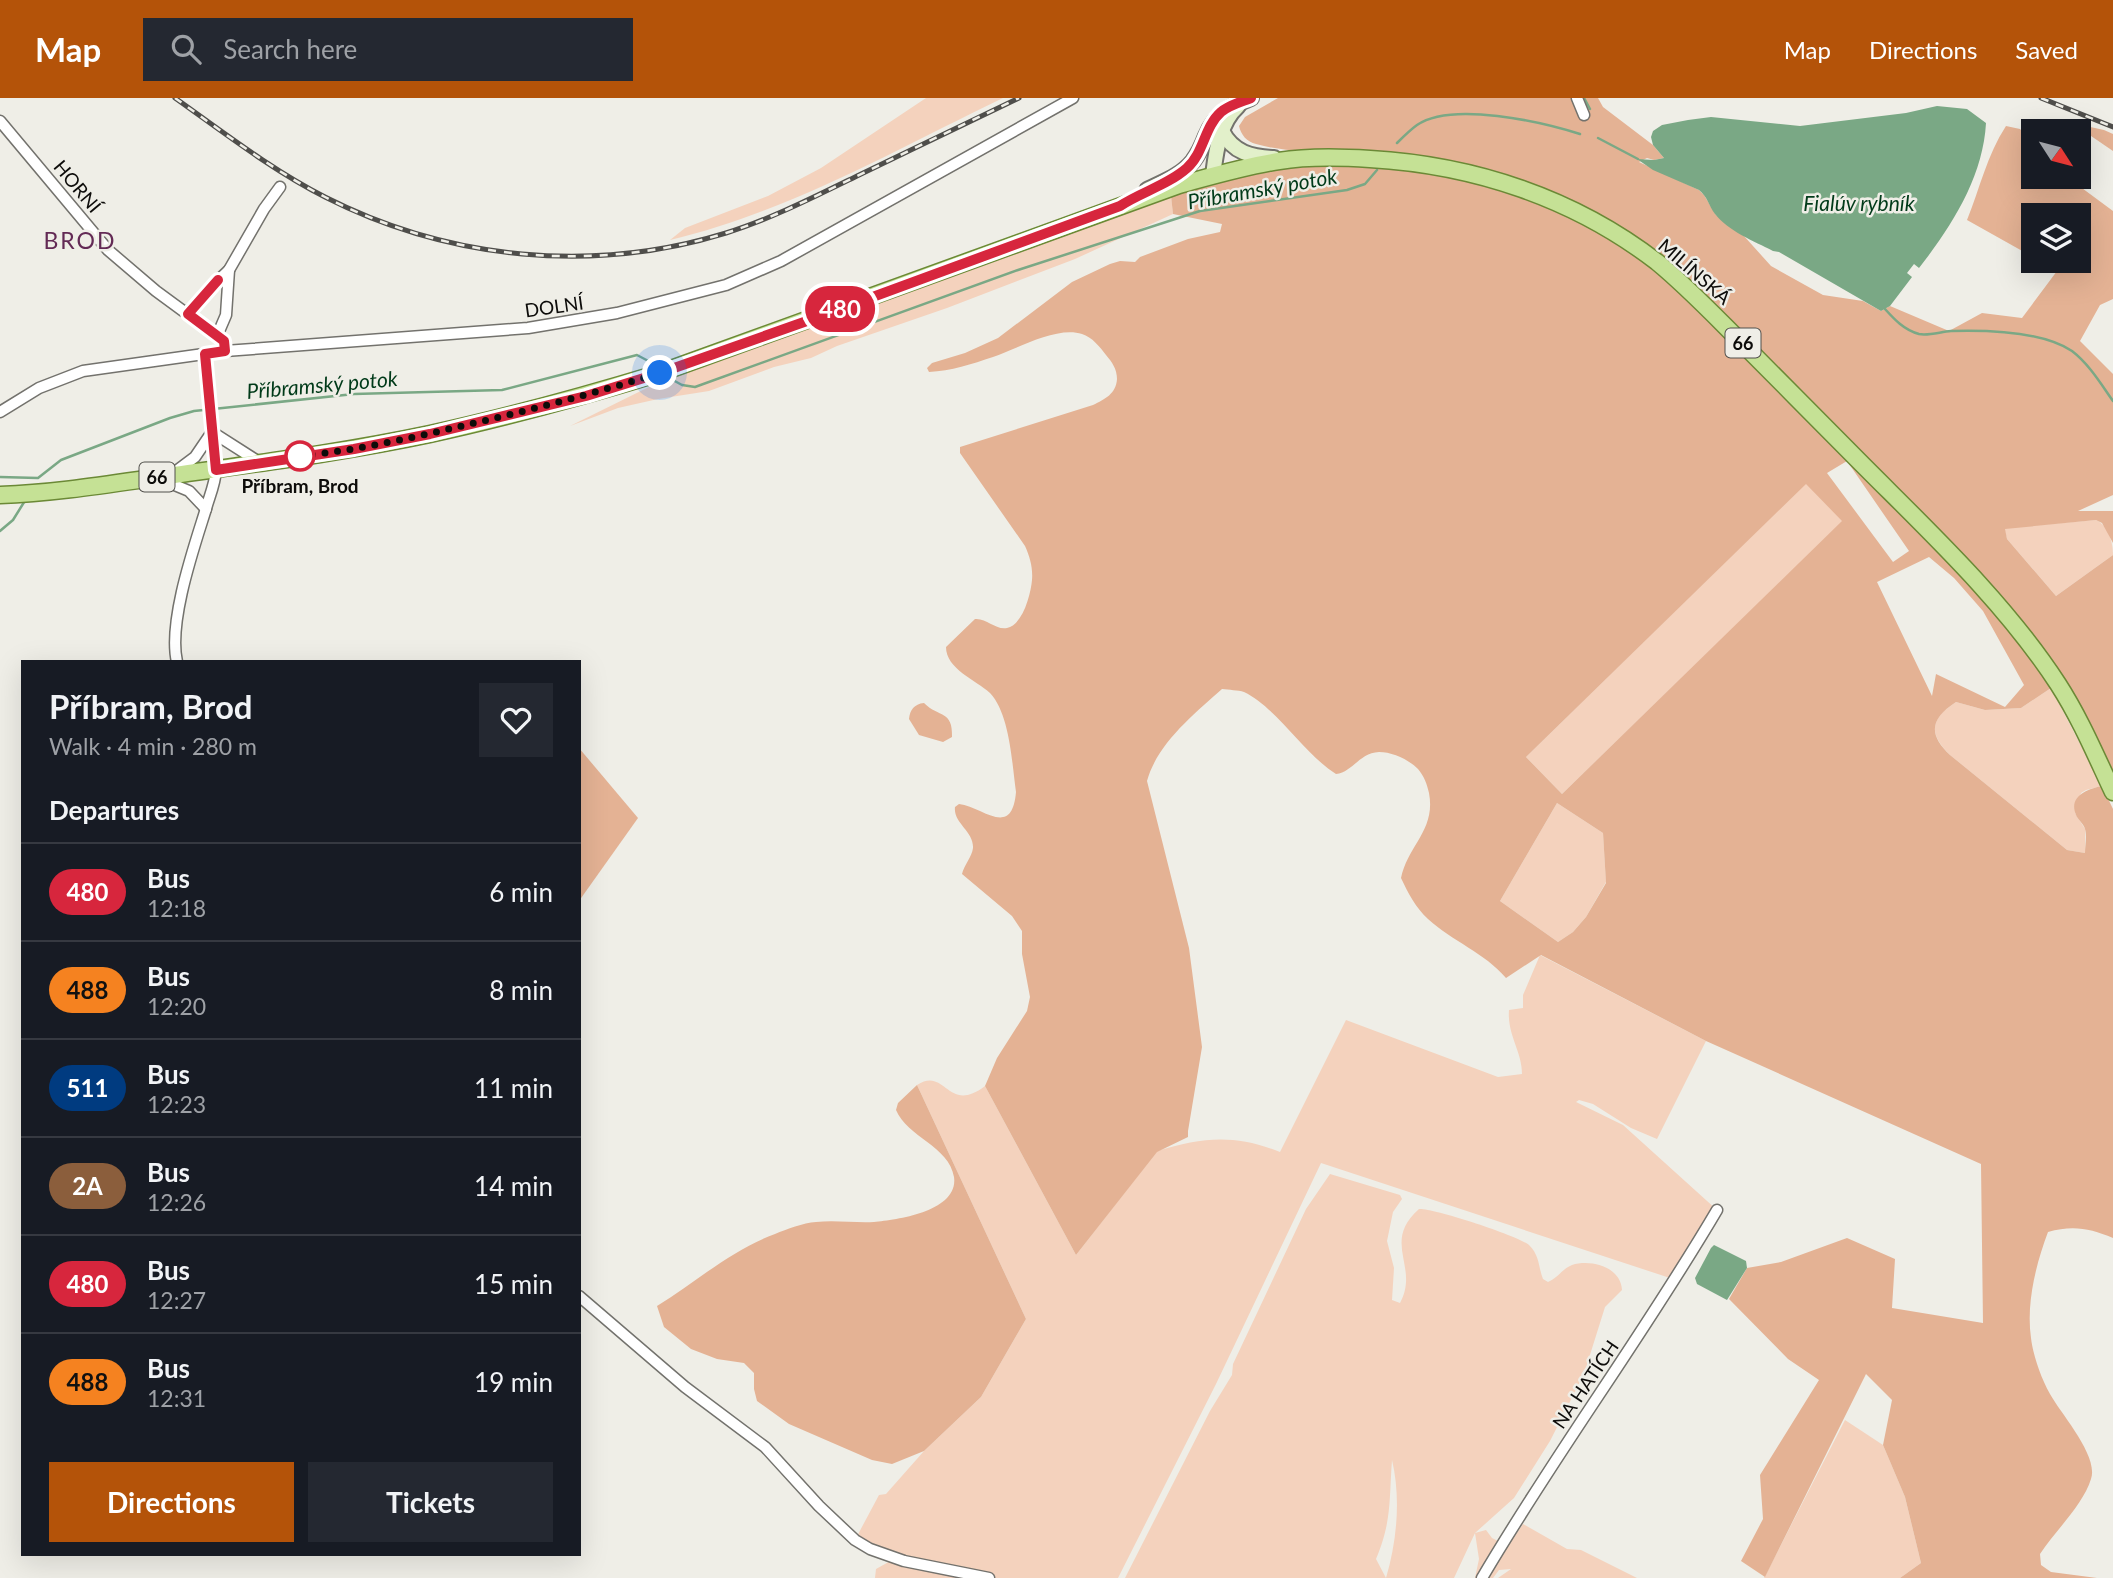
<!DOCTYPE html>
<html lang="en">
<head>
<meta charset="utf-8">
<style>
  body { margin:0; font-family:Lato,sans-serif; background:#242831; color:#f1f3f6; height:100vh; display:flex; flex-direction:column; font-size:26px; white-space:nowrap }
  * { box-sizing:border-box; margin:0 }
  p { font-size:23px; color:#9ea1a6 }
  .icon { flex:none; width:38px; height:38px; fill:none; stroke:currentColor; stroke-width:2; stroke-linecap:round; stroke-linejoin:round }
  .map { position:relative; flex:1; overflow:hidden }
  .side { position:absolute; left:21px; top:562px; width:560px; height:896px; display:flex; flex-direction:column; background:#171b24; border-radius:0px; box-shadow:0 7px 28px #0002 }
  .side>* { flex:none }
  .badge { padding:0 14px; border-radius:23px; font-size:24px; line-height:46px }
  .needle { width:46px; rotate:126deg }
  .fabs { position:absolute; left:2021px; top:21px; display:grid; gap:14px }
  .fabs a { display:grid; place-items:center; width:70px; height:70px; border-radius:0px; background:#171b24; box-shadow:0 7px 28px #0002; font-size:35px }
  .you { position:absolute; width:35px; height:35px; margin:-18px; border:5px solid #fff; border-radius:50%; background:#1a73e8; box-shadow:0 0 0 10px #1a73e833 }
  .map>.badge { position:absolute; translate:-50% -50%; box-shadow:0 0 0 4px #fff }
  h2 { padding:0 28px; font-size:26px; line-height:63px }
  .round { display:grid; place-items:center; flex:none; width:74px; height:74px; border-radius:0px; background:#242831 }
  .head { display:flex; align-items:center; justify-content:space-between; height:119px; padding:0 28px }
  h1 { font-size:33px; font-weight:700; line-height:52px }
  .primary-button { display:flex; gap:14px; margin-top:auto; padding:14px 28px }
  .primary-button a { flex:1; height:80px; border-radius:0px; background:#b45309; color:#fff; font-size:28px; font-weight:700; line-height:80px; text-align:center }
  .primary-button a+a { background:#242831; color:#f1f3f6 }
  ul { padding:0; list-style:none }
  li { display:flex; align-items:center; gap:21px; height:98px; padding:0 28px; border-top:2px solid #363941 }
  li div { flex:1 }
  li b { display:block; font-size:26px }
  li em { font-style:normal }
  li .badge { min-width:77px; font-weight:700; text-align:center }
  header { display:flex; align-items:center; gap:42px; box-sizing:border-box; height:98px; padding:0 35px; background:#b45309; color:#fff }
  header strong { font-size:33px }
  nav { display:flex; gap:38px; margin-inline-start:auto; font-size:24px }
  .search { width:490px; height:63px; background:#242831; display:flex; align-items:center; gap:18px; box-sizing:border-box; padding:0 24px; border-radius:0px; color:#9ea1a6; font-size:26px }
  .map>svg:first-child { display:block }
  .green { fill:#f4d2bd }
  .forest { fill:#e4b294; fill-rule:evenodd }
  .water { fill:#7aa885 }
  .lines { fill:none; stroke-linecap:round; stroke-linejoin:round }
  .stream { stroke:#7aa885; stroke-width:2.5 }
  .street-casing { stroke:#73726d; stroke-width:13 }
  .secondary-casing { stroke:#73726d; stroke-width:18 }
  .primary-casing { stroke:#6b8936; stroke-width:19 }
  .street { stroke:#fff; stroke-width:10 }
  .secondary { stroke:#e2f0ca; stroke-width:14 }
  .primary { stroke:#c5e195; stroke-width:16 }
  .rail-casing { stroke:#4f4e4b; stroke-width:5 }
  .rail { stroke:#efeee7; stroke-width:2.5; stroke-dasharray:8; stroke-linecap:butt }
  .line-casing { stroke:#fff; stroke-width:16 }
  .line { stroke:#d7263d; stroke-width:10 }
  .walk { stroke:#0d0c0a; stroke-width:7; stroke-dasharray:0 12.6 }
  .stop-dot { fill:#fff; stroke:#d7263d; stroke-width:3.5 }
  .labels { text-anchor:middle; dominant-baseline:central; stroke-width:5; stroke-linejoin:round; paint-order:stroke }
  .shield { fill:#efeee7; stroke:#51504c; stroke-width:2 }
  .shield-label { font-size:18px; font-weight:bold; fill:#0d0c0a }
  .street-label { font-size:19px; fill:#0d0c0a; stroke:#efeee7 }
  .stop-label { font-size:19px; font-weight:bold; fill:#0d0c0a; stroke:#efeee7 }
  .water-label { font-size:21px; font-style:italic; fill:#003a19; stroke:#efeee7 }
  .quarter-label { font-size:23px; letter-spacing:2px; fill:#632a55; stroke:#efeee7 }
</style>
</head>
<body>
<header>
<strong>Map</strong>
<div class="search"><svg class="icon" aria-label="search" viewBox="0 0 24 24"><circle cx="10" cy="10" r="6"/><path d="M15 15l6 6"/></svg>Search here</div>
<nav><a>Map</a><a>Directions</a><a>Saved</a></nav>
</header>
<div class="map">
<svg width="2113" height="1480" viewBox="0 0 2113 1480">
  <rect width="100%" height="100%" fill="#efeee7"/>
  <!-- green -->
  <g class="green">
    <path d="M 926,0 L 1003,0 C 895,52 788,114 670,142 L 685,130 L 768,98 L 821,70 Z"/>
    <polygon points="1171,98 1173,116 1075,161 947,210 837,248 811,260 774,269 709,293 658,301 618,310 570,328 663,282"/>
    <polygon points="1806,385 1843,423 1562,696 1526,659"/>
    <path d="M 2096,422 C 2108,427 2113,444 2113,457 L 2056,498 L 2007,441 L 2004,430 Z"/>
    <path d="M 2051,590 L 2102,688 L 2086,692 L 2081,695 L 2075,715 L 2085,731 L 2085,755 L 2067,752 L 1950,657 C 1928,635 1930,621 1956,604 L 1985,612 L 2021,610 Z"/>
    <polygon points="1557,705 1603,735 1606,784 1586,819 1573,834 1558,844 1500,803"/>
    <path d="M 1540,857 L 1706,943 L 1657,1041 L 1631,1030 L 1593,1006 L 1579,1002 L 1576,1004 L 1623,1027 L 1717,1112 L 1676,1182 L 1321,1065 L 1216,1286 L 1118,1480 L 875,1480 L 876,1471 L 894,1461 L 855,1442 L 879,1397 L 886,1396 L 924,1353 L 981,1299 L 1026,1221 L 917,987 C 946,968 947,1017 985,988 L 1076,1157 L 1157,1053 C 1203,1039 1235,1036 1280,1054 L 1346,922 L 1498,979 L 1522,976 C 1522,953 1507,937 1509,912 L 1523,910 L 1523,897 Z"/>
    <path d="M 1330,1076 L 1400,1097 L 1402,1101 L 1393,1114 L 1387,1143 L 1394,1170 L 1392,1202 L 1400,1205 C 1420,1168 1381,1145 1419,1111 C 1433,1110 1519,1138 1529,1147 C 1540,1158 1538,1168 1543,1181 L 1548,1184 C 1558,1180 1562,1171 1572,1167 C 1591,1161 1621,1169 1622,1192 L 1605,1209 L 1584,1276 L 1550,1343 L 1514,1400 L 1475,1435 L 1486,1432 L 1492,1440 L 1508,1448 L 1523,1426 L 1567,1451 L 1581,1452 L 1637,1480 L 1498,1480 L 1511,1471 L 1499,1472 L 1493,1480 L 1475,1480 L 1479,1461 L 1475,1435 L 1454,1480 L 1386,1480 C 1397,1443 1401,1400 1392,1362 C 1389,1402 1392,1423 1376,1461 L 1386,1480 L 1125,1480 L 1210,1313 L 1232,1277 L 1233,1266 L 1306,1111 Z"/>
    <polygon points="1845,1322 1883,1347 1905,1399 1921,1465 1900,1480 1764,1480"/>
  </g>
  <!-- forest -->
  <g class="forest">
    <path d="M 1278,0 L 1598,0 L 1603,9 L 1653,47 L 1664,60 L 1654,62 L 1647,60 L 1639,64 L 1699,92 L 1704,97 L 1716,117 L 1744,138 L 1771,168 L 1823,197 L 1863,203 L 1881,213 L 1890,208 L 1949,233 L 1982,215 L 2022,220 L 2057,173 L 2040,163 L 2079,163 L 2079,117 L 2034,117 L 2033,159 L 1967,122 C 1980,90 1987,57 2006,28 L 2020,31 L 2033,45 L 2034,79 L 2067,79 L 2113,113 L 2113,201 L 2100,207 L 2080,243 L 2113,276 L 2113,397 L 2078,413 L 2113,413 L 2113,445 L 2102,425 L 2096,422 L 2005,431 L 2007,441 L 2056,498 L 2113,457 L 2113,677 L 1981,479 L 1597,116 C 1536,84 1468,61 1399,56 C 1351,52 1303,59 1256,46 C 1247,44 1241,37 1239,28 L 1245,19 Z"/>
    <polygon points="2072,25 2104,32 2113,36 2113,53"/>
    <path d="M 1365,68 C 1431,72 1499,85 1560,113 C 1660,159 1733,247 1810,324 C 1879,394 1952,462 2014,539 C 2027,555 2039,573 2051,590 L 2021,610 L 1985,612 L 1956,604 C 1930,621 1928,636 1950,657 L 2067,752 L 2085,755 C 2085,748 2087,738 2085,731 C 2084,726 2078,722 2076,717 C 2068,698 2088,691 2102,688 L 2113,711 L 2113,1140 C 2090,1130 2072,1127 2048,1134 C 2036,1166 2026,1205 2031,1240 C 2033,1257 2041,1280 2050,1296 C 2061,1316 2099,1358 2091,1381 C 2083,1407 2055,1433 2040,1456 L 2041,1467 L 2051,1474 L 2097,1480 L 1900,1480 L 1921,1465 L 1905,1399 L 1883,1347 L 1892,1302 L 1866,1276 L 1765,1479 L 1741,1463 L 1763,1421 L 1760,1377 L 1819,1282 L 1788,1261 L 1729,1201 L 1747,1170 L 1781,1164 L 1847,1140 L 1895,1161 L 1892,1210 L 1983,1225 L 1981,1066 L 1706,943 L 1541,857 L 1506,880 C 1485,855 1452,843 1428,821 C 1416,810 1408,795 1401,780 C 1408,747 1436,732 1429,695 C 1427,686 1424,678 1418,671 C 1408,661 1392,654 1379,654 C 1359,655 1353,674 1336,676 C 1304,656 1276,609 1244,594 C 1238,592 1229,592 1222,591 C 1194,616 1157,646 1147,683 L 1189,850 L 1202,949 L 1188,1033 L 1188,1039 L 1157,1054 L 1076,1157 L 985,988 L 997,960 L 1027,913 L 1030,899 L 1022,856 L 1022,833 L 1012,818 L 962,776 C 964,767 972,759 973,750 C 974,733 953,725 955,709 L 959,706 C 983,709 1012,741 1016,694 C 1012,666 1010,616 990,595 C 976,582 946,571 946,549 L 975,521 C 987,520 995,532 1007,530 C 1023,527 1031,495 1032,482 C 1033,470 1030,459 1025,448 L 960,355 L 960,349 L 1093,307 C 1105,301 1116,296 1117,281 C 1117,271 1112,264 1106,257 C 1100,249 1092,239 1082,236 C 1056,228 1017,251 993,259 C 972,266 951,273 929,274 L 927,270 L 932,265 L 965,255 L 998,240 L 1072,184 L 1110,166 L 1120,163 L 1135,164 L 1140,159 L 1188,141 L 1220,134 L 1222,126 L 1173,116 L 1171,98 C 1213,85 1255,74 1299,69 C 1321,67 1343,68 1365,68 ZM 1847,363 L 1909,453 L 1893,464 L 1827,375 ZM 1806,386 L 1842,423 L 1562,696 L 1526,659 ZM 1929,459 L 1954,480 L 1983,513 L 2024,587 L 2005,609 L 1936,576 L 1932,598 L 1877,484 ZM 1557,705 L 1603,735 L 1606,785 L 1586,819 L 1573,834 L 1558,844 L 1500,803 Z"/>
    <path d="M 924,605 C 939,620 953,612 952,639 L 943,644 L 919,637 L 909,621 C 910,612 914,606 924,605 Z"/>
    <polygon points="579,650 638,720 579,803"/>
    <path d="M 917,987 L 1026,1221 L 981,1299 L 924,1353 L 892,1366 L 872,1362 L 789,1326 L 757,1303 L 754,1291 L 754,1275 L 744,1265 L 717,1261 L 691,1251 L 664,1229 L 657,1208 C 696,1184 731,1152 775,1136 C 787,1131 803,1125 816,1124 C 835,1122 855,1125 874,1124 C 898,1122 959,1113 954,1079 C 949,1048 907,1039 896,1012 L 898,1005 Z"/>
  </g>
  <!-- water -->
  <g class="water">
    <path d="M 1937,8 L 1967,11 L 1986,25 C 1983,79 1952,128 1919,170 L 1914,166 L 1907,175 L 1912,179 L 1890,208 L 1881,213 L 1779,154 L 1773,153 C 1754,143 1728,133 1715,116 C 1709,108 1707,98 1699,92 L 1653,72 L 1637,61 L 1654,62 L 1664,60 L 1653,47 L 1651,39 L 1653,33 L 1662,27 L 1688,22 L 1711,19 L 1800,28 L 1906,15 Z"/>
    <polygon points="1714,1147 1746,1163 1747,1170 1727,1202 1697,1186 1695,1180 1711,1150"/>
  </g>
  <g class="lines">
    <!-- stream -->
    <g class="stream">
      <polyline points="1584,0 1590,11"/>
      <polyline points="1598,40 1638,61"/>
      <path d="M 1397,45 C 1403,39 1410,32 1417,27 C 1452,3 1542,24 1580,36"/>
      <path d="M 1885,211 C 1894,221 1904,232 1919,236 C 1928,238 1940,234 1951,233 C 1986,232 2042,233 2072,253 C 2089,266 2101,286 2113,303"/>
      <polyline points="671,281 682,287 695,289 1018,172 1200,113 1347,92 1365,86 1377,72"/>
      <polyline points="0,379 38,380 61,362 170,320 194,313 354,296 502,292 637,257 654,266"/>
      <polyline points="0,433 13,422 26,401"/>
    </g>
    <defs>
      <g id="street">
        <polyline points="1577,0 1584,17"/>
        <polyline points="0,23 108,152 156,193 224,243 225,253"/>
        <polyline points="188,216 208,192 229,172 264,111 280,89"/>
        <polyline points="217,238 226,217 229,172"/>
        <polyline points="0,314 39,290 83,273 225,253 528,230 617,215 726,187 781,163 1073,0"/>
        <polyline points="212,334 259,364"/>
        <polyline points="175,374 195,359 212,334"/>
        <polyline points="160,381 189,393 206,411"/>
        <path d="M 177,564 C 168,525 193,452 205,414 C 209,399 215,387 216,372 L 205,256"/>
        <polyline points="579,1198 685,1289 765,1349 819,1408 855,1442 870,1451 904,1463 989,1480"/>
        <path d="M 1482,1480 C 1556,1354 1643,1238 1717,1112"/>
      </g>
      <g id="secondary">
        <path d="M 1222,33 C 1233,55 1252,59 1274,60"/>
        <path d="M 1213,77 C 1216,54 1219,25 1238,8"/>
        <path d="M 1147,92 C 1163,84 1181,78 1193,63 C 1199,55 1203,46 1206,38 C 1216,15 1229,9 1251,0"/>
      </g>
      <path id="primary" d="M 0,397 C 58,395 116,385 174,377 C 259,365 345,354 430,336 C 508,319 584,298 660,275 L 1179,87 C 1212,78 1246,68 1279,63 C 1309,58 1340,59 1370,61 C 1474,67 1574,100 1657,164 C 1685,187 1711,214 1736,239 C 1775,278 1813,317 1852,356 C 1923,428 2002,500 2058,586 C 2080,620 2096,658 2113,694"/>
    </defs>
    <!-- street casing -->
    <use href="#street" class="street-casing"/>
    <!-- secondary casing -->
    <use href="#secondary" class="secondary-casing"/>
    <!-- primary casing -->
    <use href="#primary" class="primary-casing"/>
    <!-- street -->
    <use href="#street" class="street"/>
    <!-- secondary -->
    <use href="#secondary" class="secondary"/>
    <!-- primary -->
    <use href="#primary" class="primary"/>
    <defs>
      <g id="rail">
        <path d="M 175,0 C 223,34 272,72 325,99 C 449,162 593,176 726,135 C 771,121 814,99 857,78 C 911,52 964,26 1019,0"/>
        <polyline points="2041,0 2113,29"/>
      </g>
    </defs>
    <!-- rail casing -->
    <use href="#rail" class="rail-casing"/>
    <!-- rail -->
    <use href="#rail" class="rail"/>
  </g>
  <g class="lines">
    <defs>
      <path id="line" d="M 218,182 L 188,216 L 224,243 L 225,253 L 205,256 L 216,372 L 354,351 L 430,336 L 586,298 L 660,275 L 821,218 L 1120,108 C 1141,94 1168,87 1187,70 C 1204,55 1204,29 1221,14 C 1229,7 1241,4 1251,0"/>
    </defs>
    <!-- line casing -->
    <use href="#line" class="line-casing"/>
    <!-- line -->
    <use href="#line" class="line"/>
    <!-- walk -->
    <path class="walk" d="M 300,358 C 351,353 403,342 453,330 C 523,314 592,296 660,275"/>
  </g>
  <!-- markers -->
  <circle class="stop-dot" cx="300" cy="358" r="14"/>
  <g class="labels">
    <!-- shield labels -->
    <g class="shield">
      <rect x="1725.5" y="230.5" width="35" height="29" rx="5"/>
      <rect x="139.5" y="364.5" width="35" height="29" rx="5"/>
    </g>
    <g class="shield-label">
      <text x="1743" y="245">66</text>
      <text x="157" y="379">66</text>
    </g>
    <!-- street labels -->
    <g class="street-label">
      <text transform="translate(78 88) rotate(50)">HORNÍ</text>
      <text transform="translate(1695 173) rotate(41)">MILÍNSKÁ</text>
      <text transform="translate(554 208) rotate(-8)">DOLNÍ</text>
      <text transform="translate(1585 1286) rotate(-56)">NA HATÍCH</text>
    </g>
    <!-- stop labels -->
    <g class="stop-label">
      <text x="300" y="387">Příbram, Brod</text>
    </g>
    <!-- water labels -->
    <g class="water-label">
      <text transform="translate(1262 90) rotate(-10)">Příbramský potok</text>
      <text x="1859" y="104">Fialúv rybník</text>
      <text transform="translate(322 286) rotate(-5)">Příbramský potok</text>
    </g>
    <!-- quarter labels -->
    <g class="quarter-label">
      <text x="80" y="142">BROD</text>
    </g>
  </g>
</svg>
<div class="fabs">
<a><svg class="needle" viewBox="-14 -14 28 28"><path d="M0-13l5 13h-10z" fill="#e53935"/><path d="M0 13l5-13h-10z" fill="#9ea1a6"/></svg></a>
<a><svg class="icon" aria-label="layers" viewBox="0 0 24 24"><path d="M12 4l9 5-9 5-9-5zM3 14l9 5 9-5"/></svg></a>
</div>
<div class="you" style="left:660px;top:275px"></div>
<b class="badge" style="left:840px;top:211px;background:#d7263d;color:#fff">480</b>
<section class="side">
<div class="head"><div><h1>Příbram, Brod</h1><p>Walk · 4 min · 280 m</p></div><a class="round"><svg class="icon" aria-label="heart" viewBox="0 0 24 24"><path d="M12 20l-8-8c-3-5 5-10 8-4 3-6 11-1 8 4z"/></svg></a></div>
<h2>Departures</h2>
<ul>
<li><span class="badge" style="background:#d7263d;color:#fff">480</span><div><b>Bus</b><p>12:18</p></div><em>6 min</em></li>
<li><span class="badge" style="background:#f58220;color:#111">488</span><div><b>Bus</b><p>12:20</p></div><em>8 min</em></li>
<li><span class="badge" style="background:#003b80;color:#fff">511</span><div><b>Bus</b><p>12:23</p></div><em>11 min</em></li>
<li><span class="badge" style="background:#8b5e3c;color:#fff">2A</span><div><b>Bus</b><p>12:26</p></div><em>14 min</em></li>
<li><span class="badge" style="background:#d7263d;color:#fff">480</span><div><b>Bus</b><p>12:27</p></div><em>15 min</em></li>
<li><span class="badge" style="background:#f58220;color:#111">488</span><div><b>Bus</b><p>12:31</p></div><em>19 min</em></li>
</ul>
<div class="primary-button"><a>Directions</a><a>Tickets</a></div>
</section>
</div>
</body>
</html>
